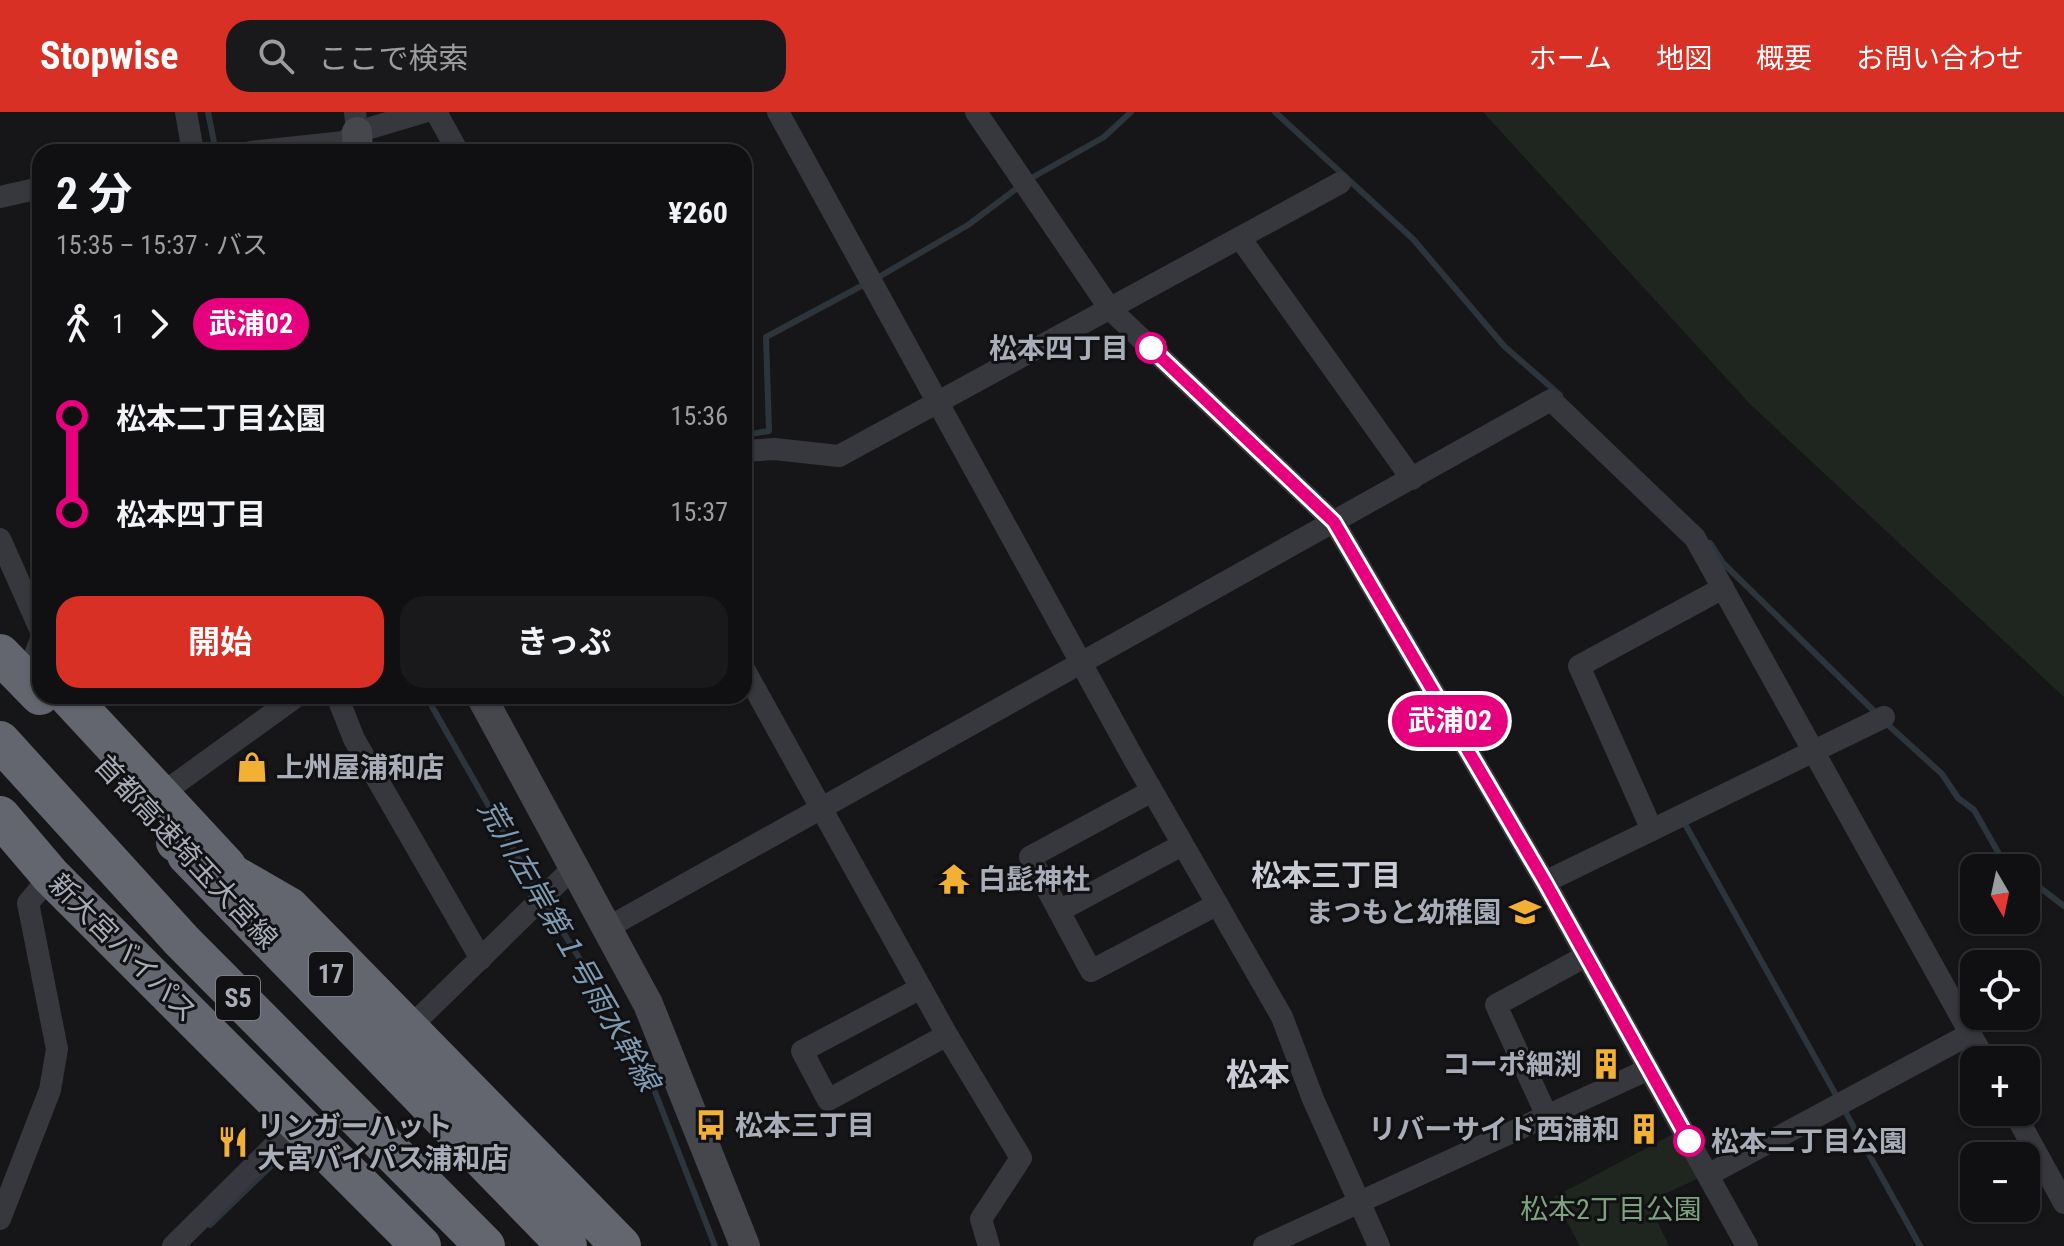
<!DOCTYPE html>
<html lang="ja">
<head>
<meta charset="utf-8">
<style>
  body { margin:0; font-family:"Roboto Condensed","Noto Sans JP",sans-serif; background:#19191b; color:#f1f3f6; height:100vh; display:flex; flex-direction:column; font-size:30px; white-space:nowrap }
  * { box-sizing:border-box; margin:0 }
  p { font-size:26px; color:#9c9d9f }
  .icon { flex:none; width:44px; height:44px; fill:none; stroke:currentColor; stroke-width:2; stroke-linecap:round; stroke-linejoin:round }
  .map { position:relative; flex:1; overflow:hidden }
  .sheet { position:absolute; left:32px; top:32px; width:720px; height:560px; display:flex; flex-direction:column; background:#101012; border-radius:24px; box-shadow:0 2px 6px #0004,0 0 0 2px #303032 }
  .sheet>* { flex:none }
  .badge { padding:0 16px; border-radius:26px; font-size:28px; line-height:52px }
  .needle { width:52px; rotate:171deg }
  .buttons { position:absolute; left:1960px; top:742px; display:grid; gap:16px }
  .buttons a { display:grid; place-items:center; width:80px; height:80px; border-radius:16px; background:#101012; box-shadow:0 2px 6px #0004,0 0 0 2px #303032; font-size:40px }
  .map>.badge { position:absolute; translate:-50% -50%; box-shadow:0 0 0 4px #fff }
  .legs { display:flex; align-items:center; gap:12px; height:88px; padding:0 24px; font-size:26px }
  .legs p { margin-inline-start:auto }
  .summary { display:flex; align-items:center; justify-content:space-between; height:136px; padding:0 24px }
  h1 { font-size:44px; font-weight:700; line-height:60px }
  .cta { display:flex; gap:16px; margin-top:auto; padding:16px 24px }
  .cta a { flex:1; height:92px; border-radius:24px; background:#d93025; color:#fff; font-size:32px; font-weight:700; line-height:92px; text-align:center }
  .cta a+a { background:#19191b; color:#f1f3f6 }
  ul { padding:0 24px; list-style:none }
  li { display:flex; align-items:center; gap:28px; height:96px; font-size:30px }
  li i { display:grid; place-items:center; width:12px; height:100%; margin:0 10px; background:currentColor }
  li i::after { content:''; width:20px; height:20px; margin:-10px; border:6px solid; border-radius:50%; background:#101012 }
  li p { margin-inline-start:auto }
  li:first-child i { background:linear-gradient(#0000 50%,currentColor 0) }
  li:last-child i { background:linear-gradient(currentColor 50%,#0000 0) }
  header { display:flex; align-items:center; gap:48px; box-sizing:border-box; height:112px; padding:0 40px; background:#d93025; color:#fff }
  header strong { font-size:38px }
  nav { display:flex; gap:44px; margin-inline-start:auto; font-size:28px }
  .search { width:560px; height:72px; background:#19191b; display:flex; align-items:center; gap:20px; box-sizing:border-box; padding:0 28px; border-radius:24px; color:#9c9d9f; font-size:30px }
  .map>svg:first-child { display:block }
  .green { fill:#1e261f }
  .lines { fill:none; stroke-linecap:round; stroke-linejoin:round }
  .stream { stroke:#2c353c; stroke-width:6 }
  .street { stroke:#37383d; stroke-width:22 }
  .secondary { stroke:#45474d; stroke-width:30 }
  .highway { stroke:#63666e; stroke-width:40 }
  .highway-bridge { stroke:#63666e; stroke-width:40 }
  .line-1-casing { stroke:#fff; stroke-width:18 }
  .line-1 { stroke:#e6007e; stroke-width:12 }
  .stop-1-dot { fill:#fff; stroke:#e6007e; stroke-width:4 }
  .labels { text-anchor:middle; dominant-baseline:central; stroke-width:6; stroke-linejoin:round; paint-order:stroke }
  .shield { fill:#111113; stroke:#7b7e86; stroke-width:2 }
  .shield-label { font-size:26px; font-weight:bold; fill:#a8adb8 }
  .stop-label { font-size:28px; font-weight:bold; fill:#a8adb8; stroke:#111113; text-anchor:end }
  .poi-label { font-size:28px; font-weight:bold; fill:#a8adb8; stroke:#111113; text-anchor:start }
  .street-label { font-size:28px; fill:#a8adb8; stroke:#111113 }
  .park-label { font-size:28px; fill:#7fa381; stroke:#111113 }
  .neighbourhood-label { font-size:30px; font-weight:bold; fill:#c9ccd4; stroke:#111113 }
  .water-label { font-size:30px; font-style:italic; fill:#7f9bb3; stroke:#111113 }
  .quarter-label { font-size:32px; font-weight:bold; fill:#c9ccd4; stroke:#111113 }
</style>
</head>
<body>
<header>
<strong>Stopwise</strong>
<div class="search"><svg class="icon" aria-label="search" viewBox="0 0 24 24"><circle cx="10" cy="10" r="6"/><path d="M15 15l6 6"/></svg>ここで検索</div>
<nav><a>ホーム</a><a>地図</a><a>概要</a><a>お問い合わせ</a></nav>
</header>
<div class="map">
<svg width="2064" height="1134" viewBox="0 0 2064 1134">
  <rect width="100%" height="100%" fill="#161618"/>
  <!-- green -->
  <g class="green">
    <polygon points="1483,0 2064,0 2064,585 1751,293"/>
    <polygon points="1677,1020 1701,1065 1648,1090 1669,1134 1580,1134 1554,1085"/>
  </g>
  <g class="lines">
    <!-- stream -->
    <g class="stream">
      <polyline points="208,0 216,40"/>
      <polyline points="1275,0 1413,127 1504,234 1560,283"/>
      <polyline points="877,166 968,113 1028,68 1104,25 1131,0"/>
      <polyline points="744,323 769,319 766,225 867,171"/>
      <polyline points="1710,431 1723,451 1878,603"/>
      <polyline points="426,584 539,782"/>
      <polyline points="1886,611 1942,662 1958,686 1974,698 2002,747 2014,756"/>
      <polyline points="1685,712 1920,1134"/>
      <polyline points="2026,765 2064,794"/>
      <polyline points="545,791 643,949 715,1134"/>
      <polyline points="210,1113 274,1051"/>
    </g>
    <!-- street -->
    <g class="street">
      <polyline points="186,0 193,40"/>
      <polyline points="355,0 357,20"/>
      <polyline points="436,0 458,40"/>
      <polyline points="778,0 1135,649 1282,905 1313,987 1379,1134"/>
      <polyline points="976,0 1110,197 1334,410 1545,770 1747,1134"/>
      <polyline points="251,40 344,30 357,20 424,0"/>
      <polyline points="0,85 40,76"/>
      <polyline points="1240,126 1412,367"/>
      <polyline points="744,339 774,337 839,344 1340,71"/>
      <polyline points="0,427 40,517"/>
      <polyline points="33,548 40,530"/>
      <polyline points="744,557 947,923 1021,1046 981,1107 989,1134"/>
      <polyline points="337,584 354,627 481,847"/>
      <polyline points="1152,679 1030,745 1091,859 1216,793"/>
      <polyline points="160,683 297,584"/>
      <polyline points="1652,718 1579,554 1723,476"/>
      <polyline points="1545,770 1884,605"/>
      <polyline points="1059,799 1182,733"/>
      <polyline points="607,816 1551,288 1695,426 1985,948"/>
      <polyline points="921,876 802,939 828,988 947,923"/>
      <polyline points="403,922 574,755"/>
      <polyline points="2014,1000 2064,1091"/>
      <polyline points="1547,1004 1496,893 1586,844"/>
      <polyline points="1708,1063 1970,922"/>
      <polyline points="0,1107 50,978 57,937 28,791 51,764"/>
      <polyline points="173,1134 297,1011"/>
      <polyline points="1264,1134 1649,957"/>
    </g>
    <!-- secondary -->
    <g class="secondary">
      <polyline points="357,20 358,40"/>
      <polyline points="481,584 648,892 745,1134"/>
    </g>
    <!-- highway -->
    <g class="highway">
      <polyline points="0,542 40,583"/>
      <polyline points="68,584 226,754"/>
      <polyline points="0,629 182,829 485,1134"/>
      <polyline points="0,704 51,764 421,1134"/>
      <polyline points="187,743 567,1134"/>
    </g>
    <!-- highway-bridge -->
    <polyline class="highway-bridge" points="176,730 289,795 621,1134"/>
  </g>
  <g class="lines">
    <defs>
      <polyline id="line-1" points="1151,236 1334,410 1545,770 1689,1029"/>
    </defs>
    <!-- line-1 casing -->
    <use href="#line-1" class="line-1-casing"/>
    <!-- line-1 -->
    <use href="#line-1" class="line-1"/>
  </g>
  <!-- icons -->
  <defs>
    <symbol id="shop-bare" viewBox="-9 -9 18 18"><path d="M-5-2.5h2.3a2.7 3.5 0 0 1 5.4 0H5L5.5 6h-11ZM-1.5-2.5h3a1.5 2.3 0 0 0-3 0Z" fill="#f2b134" stroke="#111113" stroke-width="2.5" paint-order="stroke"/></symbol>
    <symbol id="temple-bare" viewBox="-9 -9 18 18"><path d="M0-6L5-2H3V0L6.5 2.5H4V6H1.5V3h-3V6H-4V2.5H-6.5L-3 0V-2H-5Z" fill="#f2b134" stroke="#111113" stroke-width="2.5" paint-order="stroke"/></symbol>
    <symbol id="school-bare" viewBox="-9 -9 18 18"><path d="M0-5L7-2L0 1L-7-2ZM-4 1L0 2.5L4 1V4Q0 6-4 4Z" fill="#f2b134" stroke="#111113" stroke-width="2.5" paint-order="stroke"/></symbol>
    <symbol id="building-bare" viewBox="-9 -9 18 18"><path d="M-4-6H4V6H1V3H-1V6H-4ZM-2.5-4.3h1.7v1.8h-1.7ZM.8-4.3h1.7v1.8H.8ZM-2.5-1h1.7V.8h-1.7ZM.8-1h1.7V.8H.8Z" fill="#f2b134" stroke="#111113" stroke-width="2.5" paint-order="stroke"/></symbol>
    <symbol id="bus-bare" viewBox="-9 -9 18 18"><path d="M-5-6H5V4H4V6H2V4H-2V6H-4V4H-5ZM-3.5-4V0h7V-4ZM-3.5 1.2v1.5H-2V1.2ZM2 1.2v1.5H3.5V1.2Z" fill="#f2b134" stroke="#111113" stroke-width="2.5" paint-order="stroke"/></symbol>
    <symbol id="restaurant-bare" viewBox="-9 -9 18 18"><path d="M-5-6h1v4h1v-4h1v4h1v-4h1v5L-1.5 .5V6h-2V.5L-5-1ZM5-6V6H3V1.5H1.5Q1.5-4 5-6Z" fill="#f2b134" stroke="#111113" stroke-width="2.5" paint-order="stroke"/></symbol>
  </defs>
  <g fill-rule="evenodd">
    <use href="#shop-bare" x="230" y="633" width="44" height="44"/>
    <use href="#temple-bare" x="932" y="745" width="44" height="44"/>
    <use href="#school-bare" x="1503" y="778" width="44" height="44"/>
    <use href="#building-bare" x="1584" y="930" width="44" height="44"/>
    <use href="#bus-bare" x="689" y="991" width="44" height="44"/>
    <use href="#building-bare" x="1622" y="995" width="44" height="44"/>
    <use href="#restaurant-bare" x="211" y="1008" width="44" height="44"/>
  </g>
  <!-- markers -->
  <g class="stop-1-dot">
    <circle cx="1151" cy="236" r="14"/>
    <circle cx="1689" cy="1029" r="14"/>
  </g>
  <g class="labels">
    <!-- shield labels -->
    <g class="shield">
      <rect x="309" y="840" width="44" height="44" rx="6"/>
      <rect x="216" y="864" width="44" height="44" rx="6"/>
    </g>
    <g class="shield-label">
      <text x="331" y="862">17</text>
      <text x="238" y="886">S5</text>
    </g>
    <!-- stop labels -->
    <g class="stop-label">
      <text x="1129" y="236">松本四丁目</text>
      <text x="1711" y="1029" text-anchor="start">松本二丁目公園</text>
    </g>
    <!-- poi labels -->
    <g class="poi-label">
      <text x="276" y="655">上州屋浦和店</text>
      <text x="978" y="767">白髭神社</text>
      <text x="1501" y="800" text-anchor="end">まつもと幼稚園</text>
      <text x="1582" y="952" text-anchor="end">コーポ細渕</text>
      <text x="735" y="1013">松本三丁目</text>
      <text x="257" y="1014">リンガーハット<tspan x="257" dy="32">大宮バイパス浦和店</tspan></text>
      <text x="1620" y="1017" text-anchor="end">リバーサイド西浦和</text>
    </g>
    <!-- street labels -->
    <g class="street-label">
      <text transform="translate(186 740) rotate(47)">首都高速埼玉大宮線</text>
      <text transform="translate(123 836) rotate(45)">新大宮バイパス</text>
    </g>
    <!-- park labels -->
    <g class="park-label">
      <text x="1611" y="1097">松本2丁目公園</text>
    </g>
    <!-- neighbourhood labels -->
    <g class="neighbourhood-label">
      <text x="1326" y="763">松本三丁目</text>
    </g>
    <!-- water labels -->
    <g class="water-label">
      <text transform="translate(569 833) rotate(60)">荒川左岸第１号雨水幹線</text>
    </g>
    <!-- quarter labels -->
    <g class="quarter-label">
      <text x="1258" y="963">松本</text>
    </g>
  </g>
</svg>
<div class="buttons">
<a><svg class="needle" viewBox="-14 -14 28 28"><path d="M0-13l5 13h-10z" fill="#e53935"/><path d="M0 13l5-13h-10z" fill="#9c9d9f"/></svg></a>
<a><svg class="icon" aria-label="locate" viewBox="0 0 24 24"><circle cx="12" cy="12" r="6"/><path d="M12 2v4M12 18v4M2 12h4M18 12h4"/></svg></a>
<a>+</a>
<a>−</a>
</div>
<b class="badge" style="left:1450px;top:609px;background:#e6007e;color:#fff">武浦02</b>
<section class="sheet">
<div class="summary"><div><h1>2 分</h1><p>15:35 – 15:37 · バス</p></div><b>¥260</b></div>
<div class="legs"><svg class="icon" aria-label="walk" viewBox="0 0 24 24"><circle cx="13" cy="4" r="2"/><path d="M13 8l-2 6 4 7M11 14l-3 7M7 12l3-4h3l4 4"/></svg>1<svg class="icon" aria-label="forward" viewBox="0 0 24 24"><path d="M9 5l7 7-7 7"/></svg><b class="badge" style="background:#e6007e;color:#fff">武浦02</b></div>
<ul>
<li><i style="color:#e6007e"></i><b>松本二丁目公園</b><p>15:36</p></li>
<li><i style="color:#e6007e"></i><b>松本四丁目</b><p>15:37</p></li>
</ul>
<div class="cta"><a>開始</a><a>きっぷ</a></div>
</section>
</div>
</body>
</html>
